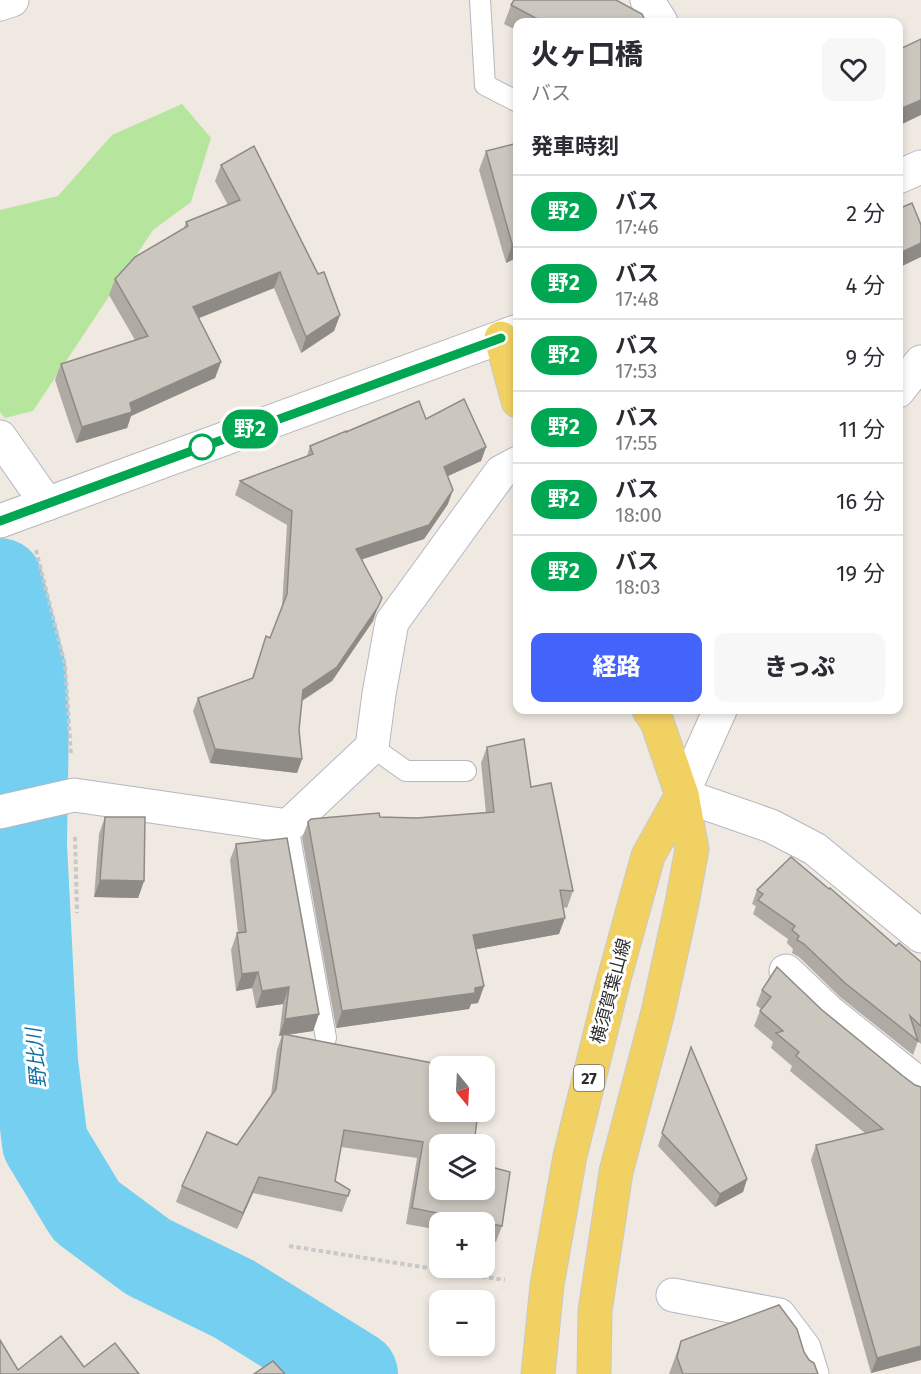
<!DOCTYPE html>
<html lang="ja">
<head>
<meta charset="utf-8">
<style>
  body { margin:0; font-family:"Fira Sans","Noto Sans JP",sans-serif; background:#f7f7f7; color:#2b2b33; height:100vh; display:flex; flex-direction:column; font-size:22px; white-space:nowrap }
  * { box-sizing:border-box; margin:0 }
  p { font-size:20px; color:#7c7c81 }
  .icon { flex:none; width:33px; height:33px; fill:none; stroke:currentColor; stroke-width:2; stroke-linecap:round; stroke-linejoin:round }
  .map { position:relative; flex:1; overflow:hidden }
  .drawer { position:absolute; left:513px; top:18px; width:390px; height:696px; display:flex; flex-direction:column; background:#fff; border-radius:12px; box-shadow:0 3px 9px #0003 }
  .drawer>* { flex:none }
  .badge { padding:0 12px; border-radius:20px; font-size:21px; line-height:39px }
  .needle { width:39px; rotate:162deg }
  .tools { position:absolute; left:429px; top:1056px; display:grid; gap:12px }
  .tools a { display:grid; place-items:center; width:66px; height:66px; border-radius:12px; background:#fff; box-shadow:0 3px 9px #0003; font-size:30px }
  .map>.badge { position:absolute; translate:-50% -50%; box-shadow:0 0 0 3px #fff }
  h2 { padding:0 18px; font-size:22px; line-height:54px }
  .round { display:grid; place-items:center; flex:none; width:63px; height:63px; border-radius:12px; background:#f7f7f7 }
  .overview { display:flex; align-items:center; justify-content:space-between; height:102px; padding:0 18px }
  h1 { font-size:28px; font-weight:800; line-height:45px }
  .button { display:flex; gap:12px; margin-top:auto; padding:12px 18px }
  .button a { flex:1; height:69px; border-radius:12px; background:#4264fb; color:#fff; font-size:24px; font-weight:800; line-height:69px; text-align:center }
  .button a+a { background:#f7f7f7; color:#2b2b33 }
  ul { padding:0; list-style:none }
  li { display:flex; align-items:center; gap:18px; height:72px; padding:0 18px; border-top:2px solid #e1e1e2 }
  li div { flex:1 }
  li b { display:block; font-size:22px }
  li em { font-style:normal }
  li .badge { min-width:66px; font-weight:700; text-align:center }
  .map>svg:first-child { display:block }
  .green { fill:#b6e59e }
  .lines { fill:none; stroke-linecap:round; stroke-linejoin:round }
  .river { stroke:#75cff0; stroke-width:86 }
  .lane-casing { stroke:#b4b7c1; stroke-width:22 }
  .street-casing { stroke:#b4b7c1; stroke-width:35 }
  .secondary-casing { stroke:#b4b7c1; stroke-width:35 }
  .primary-casing { stroke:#c9c9c9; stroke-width:35 }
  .path { stroke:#c9c9c9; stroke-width:4; stroke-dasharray:4.5 3; stroke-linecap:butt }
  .lane { stroke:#fff; stroke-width:20 }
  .street { stroke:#fff; stroke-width:33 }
  .secondary { stroke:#fff; stroke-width:33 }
  .primary { stroke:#f2d163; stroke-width:33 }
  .wall { fill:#afaba4 }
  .shaded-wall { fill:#8e8b86 }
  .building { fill:#cbc7bf; stroke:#8e8b86; stroke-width:1.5 }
  .line-casing { stroke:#fff; stroke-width:14 }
  .line { stroke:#00a651; stroke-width:9 }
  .stop-dot { fill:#fff; stroke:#00a651; stroke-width:3 }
  .labels { text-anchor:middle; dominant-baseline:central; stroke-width:6; stroke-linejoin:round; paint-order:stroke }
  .shield { fill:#fff; stroke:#6d6d6d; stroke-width:1.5 }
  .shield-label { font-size:16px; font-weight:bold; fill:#2e2e2e }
  .street-label { font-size:18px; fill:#2e2e2e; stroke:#fff }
  .water-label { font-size:20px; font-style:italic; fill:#0d6fa3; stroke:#fff }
</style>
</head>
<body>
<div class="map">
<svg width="921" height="1374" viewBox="0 0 921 1374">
  <rect width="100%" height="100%" fill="#efe9e1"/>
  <!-- green -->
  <polygon class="green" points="182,104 211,138 191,202 153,230 33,411 5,418 0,412 0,210 58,196 112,135"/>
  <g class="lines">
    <!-- river -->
    <polyline class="river" points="0,581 23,669 26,718 24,845 35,1062 45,1143 86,1211 148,1257 234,1299 355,1374"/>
    <defs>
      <g id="lane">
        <polyline points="480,0 485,85 518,102"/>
        <polyline points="372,747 406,771 466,771"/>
        <polyline points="288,826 326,1038"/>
      </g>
      <g id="street">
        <polyline points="647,0 661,22"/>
        <polyline points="0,4 12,0"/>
        <polyline points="0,437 47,504"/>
        <polyline points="682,795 771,826 815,849 921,936"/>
        <polyline points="0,812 74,795 288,826 372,747 379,694 392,622 501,472 518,463"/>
        <polyline points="786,971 828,1011 909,1076 921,1085"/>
        <polyline points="673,1295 779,1315 804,1348 812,1374"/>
      </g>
      <g id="secondary">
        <polyline points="898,177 921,167"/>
        <polyline points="898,391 921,362"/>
        <polyline points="0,521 518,331"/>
        <polyline points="682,795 720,710"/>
      </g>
      <g id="primary">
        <polyline points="501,338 518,401"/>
        <polyline points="538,1374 547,1285 570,1156 612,986 648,856 682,795"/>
        <polyline points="594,1374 595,1311 616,1172 658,1012 682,903 692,849 682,795 657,722 649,710"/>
      </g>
    </defs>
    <!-- lane casing -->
    <use href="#lane" class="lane-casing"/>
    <!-- street casing -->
    <use href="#street" class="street-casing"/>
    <!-- secondary casing -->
    <use href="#secondary" class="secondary-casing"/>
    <!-- primary casing -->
    <use href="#primary" class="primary-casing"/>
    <!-- path -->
    <g class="path">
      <polyline points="36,550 65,665 71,755"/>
      <polyline points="75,837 77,913"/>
      <polyline points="289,1246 505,1280"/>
    </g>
    <!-- lane -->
    <use href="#lane" class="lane"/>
    <!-- street -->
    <use href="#street" class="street"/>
    <!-- secondary -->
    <use href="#secondary" class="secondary"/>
    <!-- primary -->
    <use href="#primary" class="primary"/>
  </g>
  <!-- wall -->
  <g class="wall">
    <polygon points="511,5 646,22 518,22 518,31 504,24"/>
    <polygon points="518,143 518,257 506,263 479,170 486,151"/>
    <polygon points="221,165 318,274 340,315 334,331 301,353 274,288 198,318 221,362 215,378 131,416 127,428 76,443 55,380 61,364 135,340 109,295 115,279 184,228 186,222 228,205 215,181"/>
    <polygon points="426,419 486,447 481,461 448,476 448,504 424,539 361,560 373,621 332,681 302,701 299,730 302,759 297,773 210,763 193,711 198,698 252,678 266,636 270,638 282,607 287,525 235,495 240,481 307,456 310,446 346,432"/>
    <polygon points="487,747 531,787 573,891 567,908 563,907 559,934 476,949 484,986 478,1003 471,1004 469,1009 336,1028 302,838 308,822 380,817 417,818 486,813 481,763"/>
    <polygon points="105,817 144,881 138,898 94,897 99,834"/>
    <polygon points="236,844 319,1014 313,1031 286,1035 440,1144 502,1226 496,1242 484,1239 484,1222 440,1222 440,1230 406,1224 417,1158 341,1147 335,1181 350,1190 342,1212 253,1193 237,1229 176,1202 182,1186 237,1145 271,1095 277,1050 282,1035 279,1036 283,1004 256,1008 252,988 236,991 231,950 237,933 238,933 230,860"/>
    <polygon points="757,890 896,946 921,962 921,1044 918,1041 913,1055 840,997 799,957 792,953 793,949 787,943 788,939 753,914 756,906 752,904"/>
    <polygon points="762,990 822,1010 903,1076 921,1360 871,1373 811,1160 816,1145 865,1133 790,1071 792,1066 771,1048 773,1042 754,1026 760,1011 761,1009 756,1005"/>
    <polygon points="691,1047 747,1179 743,1192 715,1207 658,1146"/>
    <polygon points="681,1341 804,1352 818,1374 669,1374"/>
  </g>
  <!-- shaded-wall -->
  <g class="shaded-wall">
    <polygon points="921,100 921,115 898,126 898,110"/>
    <polygon points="518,242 518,257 506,263 512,244"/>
    <polygon points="921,243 921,257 898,268 898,254"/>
    <polygon points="280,272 274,288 187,323 193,307"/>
    <polygon points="340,315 334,331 301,353 306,337"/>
    <polygon points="221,362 215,378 131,416 127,428 76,443 82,427 130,403"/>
    <polygon points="486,447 481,461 439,480 444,467"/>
    <polygon points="453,490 448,504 424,539 350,563 356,549"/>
    <polygon points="378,607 373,621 332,681 298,703 303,690"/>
    <polygon points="215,749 302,759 297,773 210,763"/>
    <polygon points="100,880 144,881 138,898 94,897"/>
    <polygon points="565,918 559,934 467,951 473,935"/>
    <polygon points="258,972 252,988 236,991 242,974"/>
    <polygon points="484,986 478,1003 471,1004 469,1009 336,1028 342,1011"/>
    <polygon points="289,987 283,1004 256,1008 262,991"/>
    <polygon points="319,1014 313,1031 279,1036 285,1019"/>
    <polygon points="259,1177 253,1193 237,1229 243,1213"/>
    <polygon points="747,1179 743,1192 715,1207 720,1194"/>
    <polygon points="921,1346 921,1360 871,1373 877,1358"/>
  </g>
  <!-- building -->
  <g class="building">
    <polygon points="514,0 616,0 642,14 646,22 543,22 511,5"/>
    <polygon points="921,39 921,100 898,110 898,50"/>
    <polygon points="518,143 518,242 512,244 486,151"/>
    <polygon points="254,146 318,274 324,272 340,315 306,337 280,272 193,307 221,362 130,403 132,412 82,427 61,364 148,336 115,279 135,257 188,226 186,222 240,200 221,165"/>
    <polygon points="912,203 921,225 921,243 898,254 898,209"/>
    <polygon points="464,399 486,447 444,467 453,490 429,525 356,549 382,598 378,607 337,667 303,690 299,730 302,759 215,749 198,698 253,678 266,636 270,638 287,594 292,511 240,481 313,454 310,446 346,431 346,432 419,401 426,419"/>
    <polygon points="524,739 531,787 551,783 573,891 560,890 565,918 473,935 484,986 475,988 475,993 342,1011 308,822 311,819 379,813 380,817 417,818 494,812 487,747"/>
    <polygon points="105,817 145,817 144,881 100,880"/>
    <polygon points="287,838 319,1014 285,1019 289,987 262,991 258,972 242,974 237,933 246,932 236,844"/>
    <polygon points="791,857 829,889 830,888 896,946 899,943 921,962 921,1026 910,1016 918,1041 845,983 804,944 797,940 799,936 792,930 795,926 758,900 763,894 757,890"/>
    <polygon points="777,967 822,1010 903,1076 915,1085 921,1087 921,1346 877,1358 816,1145 883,1129 796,1056 799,1052 776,1033 783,1031 760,1011 771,997 762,990"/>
    <polygon points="283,1034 448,1066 440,1066 440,1112 478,1112 474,1144 440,1144 440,1190 484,1190 484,1165 510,1172 502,1226 412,1208 423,1142 344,1130 335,1181 350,1190 348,1196 259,1177 243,1213 182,1186 207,1132 237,1145 276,1089"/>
    <polygon points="691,1047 747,1179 720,1194 662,1133"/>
    <polygon points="779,1305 797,1329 804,1352 809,1360 814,1363 818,1374 683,1374 677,1357 681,1341"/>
    <polygon points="61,1336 84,1367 115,1343 139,1374 0,1374 0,1340 18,1370"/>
    <polygon points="273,1361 285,1374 254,1374"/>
  </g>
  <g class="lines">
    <defs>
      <polyline id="line" points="0,521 501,338"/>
    </defs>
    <!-- line casing -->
    <use href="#line" class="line-casing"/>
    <!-- line -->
    <use href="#line" class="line"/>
  </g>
  <!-- markers -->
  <circle class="stop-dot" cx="202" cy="447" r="12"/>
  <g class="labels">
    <!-- shield labels -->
    <rect class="shield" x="574" y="1065" width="30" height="26" rx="4.5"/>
    <g class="shield-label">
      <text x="589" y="1078">27</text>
    </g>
    <!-- street labels -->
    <g class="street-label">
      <text transform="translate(611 991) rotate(-75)">横須賀葉山線</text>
    </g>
    <!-- water labels -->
    <g class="water-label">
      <text transform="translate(36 1058) rotate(-95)">野比川</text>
    </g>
  </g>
</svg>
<div class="tools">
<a><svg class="needle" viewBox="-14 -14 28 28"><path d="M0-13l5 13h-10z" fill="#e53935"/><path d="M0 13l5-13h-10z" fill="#7c7c81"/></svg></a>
<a><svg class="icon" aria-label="layers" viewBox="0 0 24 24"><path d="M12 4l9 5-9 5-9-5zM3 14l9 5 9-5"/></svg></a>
<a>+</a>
<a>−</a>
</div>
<b class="badge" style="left:250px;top:429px;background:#00a651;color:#fff">野2</b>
<section class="drawer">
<div class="overview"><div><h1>火ヶ口橋</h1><p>バス</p></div><a class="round"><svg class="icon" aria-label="heart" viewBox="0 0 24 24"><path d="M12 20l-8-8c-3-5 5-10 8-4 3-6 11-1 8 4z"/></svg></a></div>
<h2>発車時刻</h2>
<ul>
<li><span class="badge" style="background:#00a651;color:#fff">野2</span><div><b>バス</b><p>17:46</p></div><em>2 分</em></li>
<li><span class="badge" style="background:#00a651;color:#fff">野2</span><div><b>バス</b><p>17:48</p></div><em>4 分</em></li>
<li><span class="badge" style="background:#00a651;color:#fff">野2</span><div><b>バス</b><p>17:53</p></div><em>9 分</em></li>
<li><span class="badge" style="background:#00a651;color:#fff">野2</span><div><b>バス</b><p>17:55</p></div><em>11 分</em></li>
<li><span class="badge" style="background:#00a651;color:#fff">野2</span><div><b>バス</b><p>18:00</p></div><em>16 分</em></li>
<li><span class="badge" style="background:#00a651;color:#fff">野2</span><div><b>バス</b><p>18:03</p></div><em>19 分</em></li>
</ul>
<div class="button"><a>経路</a><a>きっぷ</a></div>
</section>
</div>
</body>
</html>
